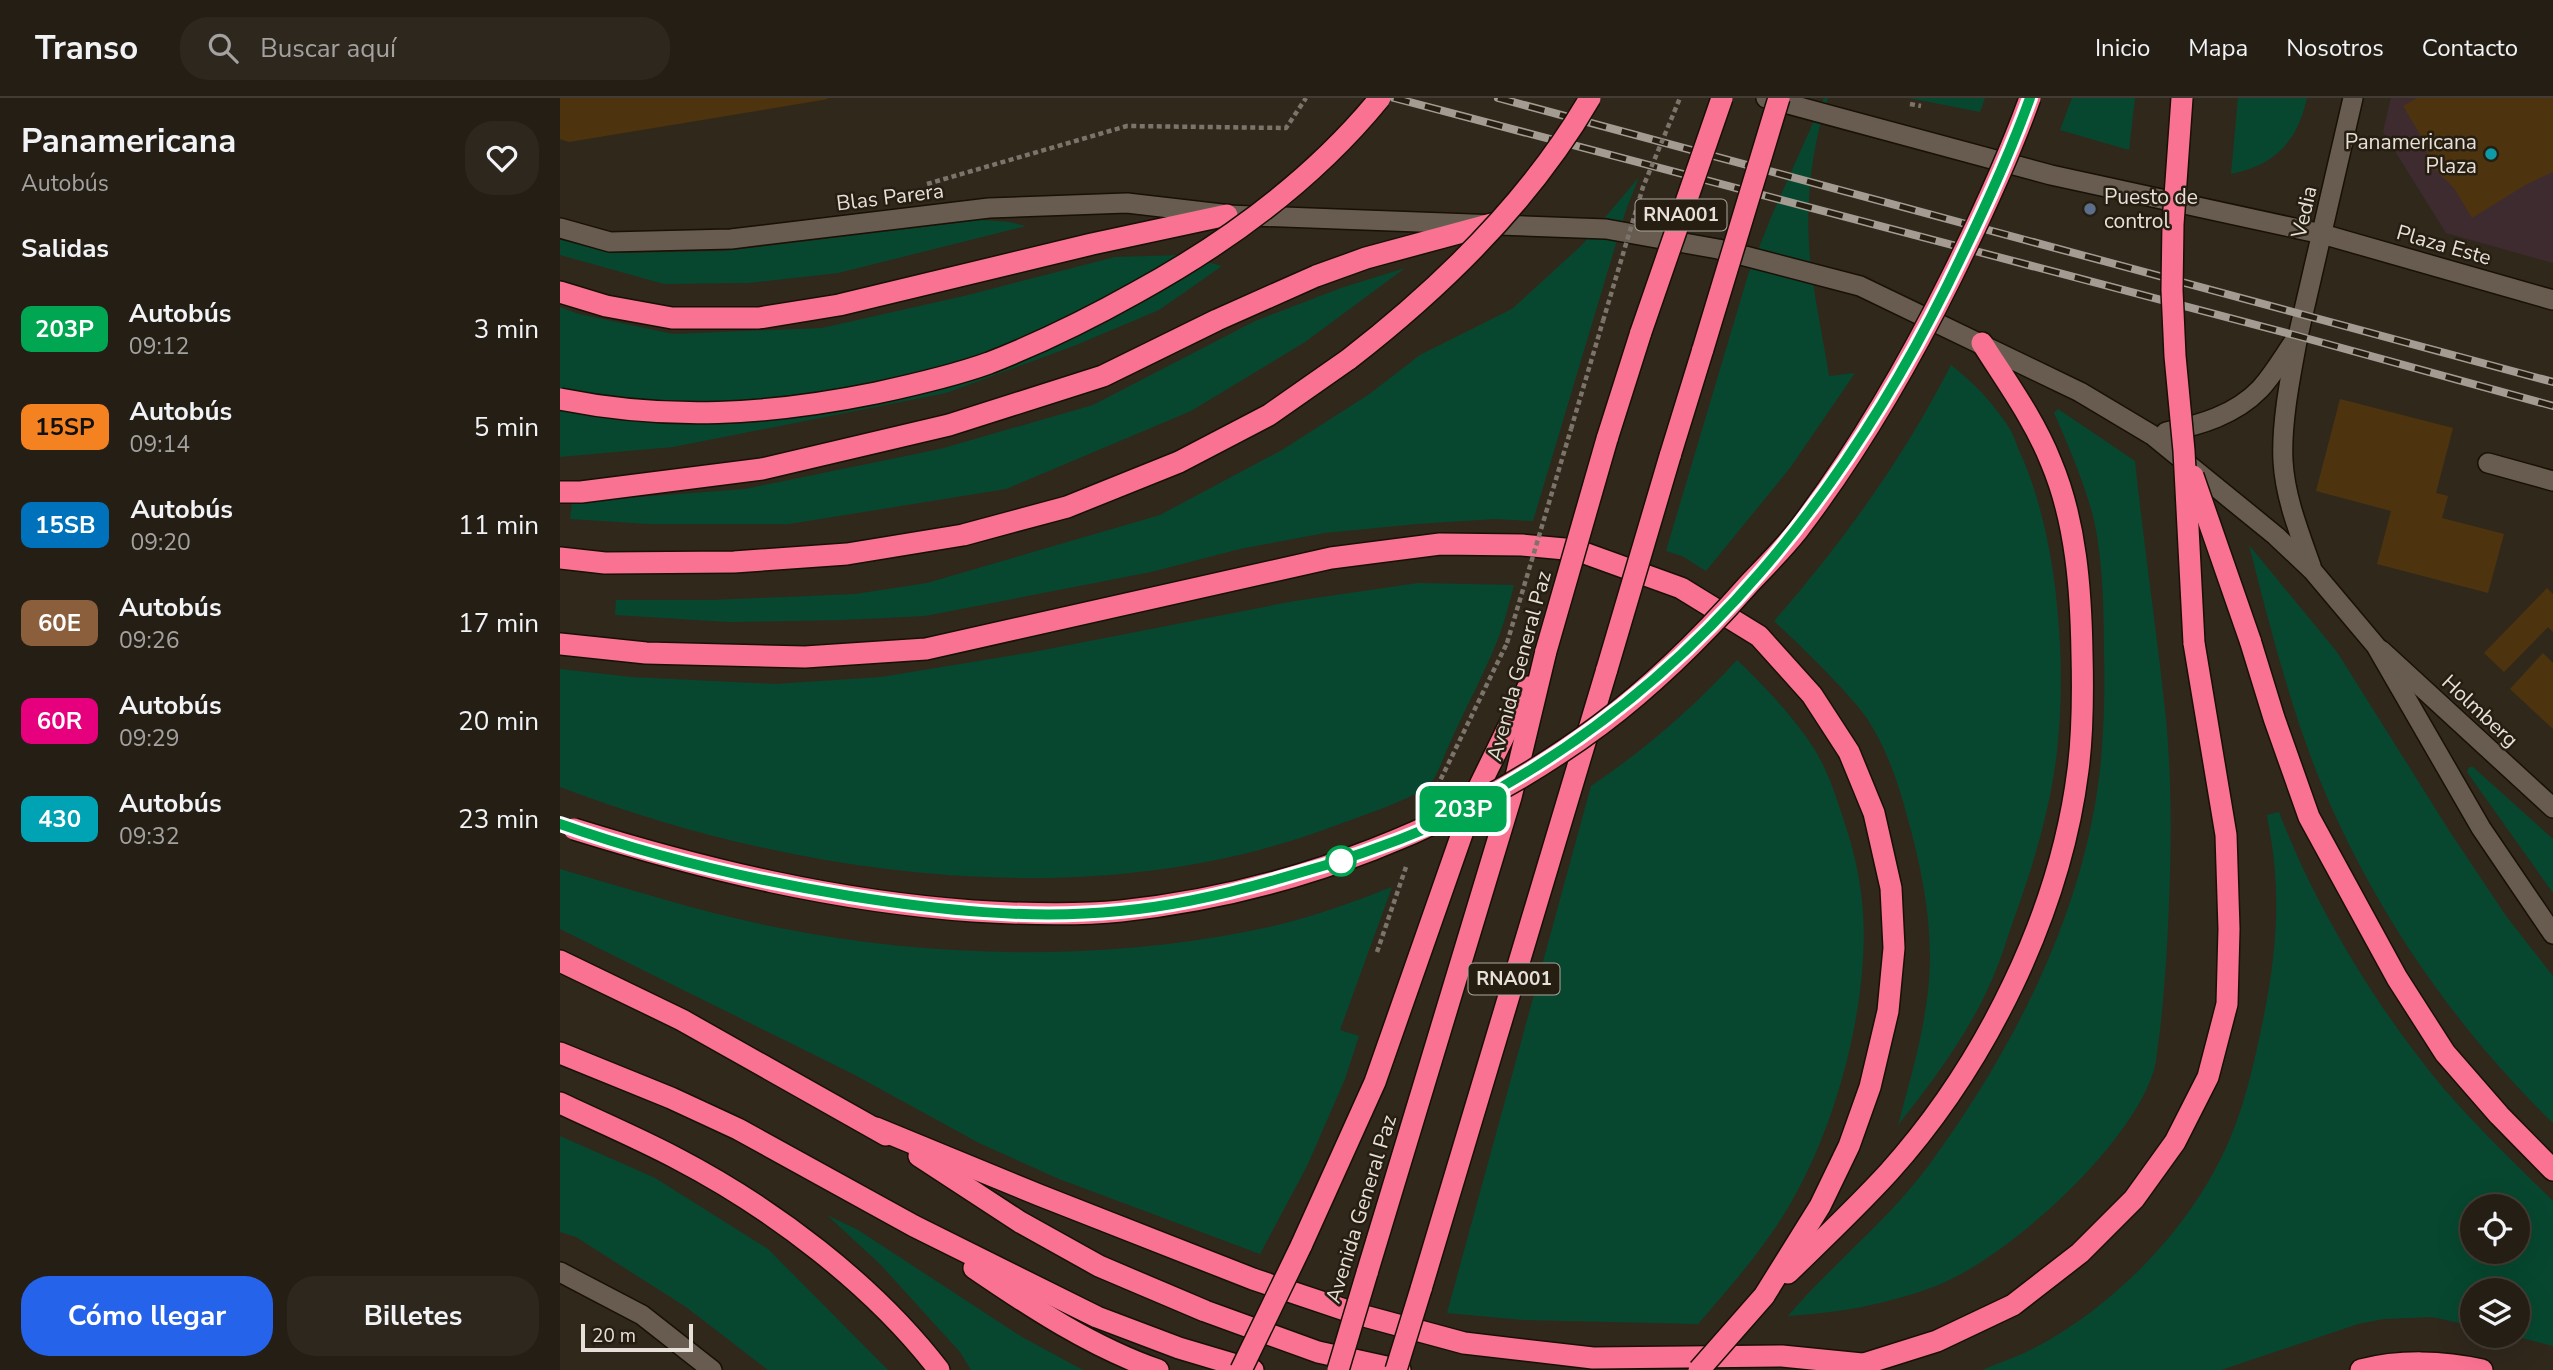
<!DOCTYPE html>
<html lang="es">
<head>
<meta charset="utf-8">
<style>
  body { margin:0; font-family:"Nunito Sans",sans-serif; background:#2d271e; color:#f1f3f6; height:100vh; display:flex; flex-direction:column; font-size:26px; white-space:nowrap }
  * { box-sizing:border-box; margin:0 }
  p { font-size:23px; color:#a3a2a0 }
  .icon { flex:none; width:38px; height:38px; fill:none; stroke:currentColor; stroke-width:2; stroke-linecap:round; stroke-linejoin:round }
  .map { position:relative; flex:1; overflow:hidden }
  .panel { display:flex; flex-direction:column; background:#251e15; width:560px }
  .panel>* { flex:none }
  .badge { padding:0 14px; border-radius:10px; font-size:24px; line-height:46px }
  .tools { position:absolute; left:1900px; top:1096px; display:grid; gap:14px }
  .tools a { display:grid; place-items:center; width:70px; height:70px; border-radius:50%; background:#251e15; box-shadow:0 7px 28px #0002,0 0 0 2px #423c34; font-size:35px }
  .scale { position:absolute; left:21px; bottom:18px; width:112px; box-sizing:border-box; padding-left:7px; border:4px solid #e7e0d9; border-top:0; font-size:19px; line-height:24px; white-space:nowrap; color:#e7e0d9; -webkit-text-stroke:5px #271e12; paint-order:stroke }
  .map>.badge { position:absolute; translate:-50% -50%; box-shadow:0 0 0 4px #fff }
  h2 { padding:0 21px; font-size:26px; line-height:63px }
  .round { display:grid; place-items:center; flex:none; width:74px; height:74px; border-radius:28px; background:#2d271e }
  .headline { display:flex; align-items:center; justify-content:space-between; height:119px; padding:0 21px }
  h1 { font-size:33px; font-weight:700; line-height:52px }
  .primary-button { display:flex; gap:14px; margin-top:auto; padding:14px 21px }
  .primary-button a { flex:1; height:80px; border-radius:28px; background:#2563eb; color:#fff; font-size:28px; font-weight:700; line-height:80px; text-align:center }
  .primary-button a+a { background:#2d271e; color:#f1f3f6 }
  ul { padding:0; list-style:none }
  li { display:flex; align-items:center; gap:21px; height:98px; padding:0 21px }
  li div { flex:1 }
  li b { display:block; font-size:26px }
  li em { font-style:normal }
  li .badge { min-width:77px; font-weight:700; text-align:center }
  header { display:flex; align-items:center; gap:42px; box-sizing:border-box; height:98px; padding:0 35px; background:#251e15; border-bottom:2px solid #423c34 }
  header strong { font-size:33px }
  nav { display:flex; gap:38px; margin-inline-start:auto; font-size:24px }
  .search { width:490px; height:63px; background:#2d271e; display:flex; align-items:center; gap:18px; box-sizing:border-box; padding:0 24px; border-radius:28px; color:#a3a2a0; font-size:26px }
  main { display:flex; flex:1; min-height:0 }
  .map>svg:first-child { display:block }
  .commercial { fill:#3e2b30 }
  .green { fill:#07472f; fill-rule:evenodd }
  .building { fill:#4d340f }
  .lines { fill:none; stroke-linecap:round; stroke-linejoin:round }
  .service-casing { stroke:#191006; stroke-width:22 }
  .minor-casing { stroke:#191006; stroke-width:22 }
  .tertiary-casing { stroke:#191006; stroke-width:22 }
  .secondary-casing { stroke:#191006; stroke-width:22 }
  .motorway-casing { stroke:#191006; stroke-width:24 }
  .path { stroke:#7c746a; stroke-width:4.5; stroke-dasharray:5 3.5; stroke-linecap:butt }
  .service { stroke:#675c4f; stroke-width:19 }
  .minor { stroke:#675c4f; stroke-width:19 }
  .tertiary { stroke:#675c4f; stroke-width:19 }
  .secondary { stroke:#675c4f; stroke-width:19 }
  .motorway { stroke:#f97291; stroke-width:21 }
  .rail-casing { stroke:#a49c93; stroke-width:8 }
  .rail { stroke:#271e12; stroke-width:5; stroke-dasharray:16; stroke-linecap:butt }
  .motorway-bridge-casing { stroke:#191006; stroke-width:24; stroke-linecap:butt }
  .path-bridge { stroke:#7c746a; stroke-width:4.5; stroke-dasharray:5 3.5; stroke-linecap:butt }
  .motorway-bridge { stroke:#f97291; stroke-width:21 }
  .line-casing { stroke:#fff; stroke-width:16 }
  .line { stroke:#00a651; stroke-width:10 }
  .culture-dot { fill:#0f9aa8; stroke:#271e12; stroke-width:2.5 }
  .service-dot { fill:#5c6f8a; stroke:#271e12; stroke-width:2.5 }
  .stop-dot { fill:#fff; stroke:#00a651; stroke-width:3.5 }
  .labels { text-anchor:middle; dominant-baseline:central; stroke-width:5; stroke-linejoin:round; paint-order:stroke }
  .shield { fill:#271e12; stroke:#ada69d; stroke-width:2 }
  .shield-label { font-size:19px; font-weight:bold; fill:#e7e0d9 }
  .poi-label { font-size:21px; fill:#e7e0d9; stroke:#271e12; text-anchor:end }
  .street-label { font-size:21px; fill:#e7e0d9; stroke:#271e12 }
</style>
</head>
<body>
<header>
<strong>Transo</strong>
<div class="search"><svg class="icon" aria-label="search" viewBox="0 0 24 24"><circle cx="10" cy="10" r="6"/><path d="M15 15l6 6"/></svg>Buscar aquí</div>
<nav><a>Inicio</a><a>Mapa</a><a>Nosotros</a><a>Contacto</a></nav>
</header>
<main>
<section class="panel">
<div class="headline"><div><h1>Panamericana</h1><p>Autobús</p></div><a class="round"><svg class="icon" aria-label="heart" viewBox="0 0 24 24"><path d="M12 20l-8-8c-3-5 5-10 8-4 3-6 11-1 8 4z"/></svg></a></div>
<h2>Salidas</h2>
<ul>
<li><span class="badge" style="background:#00a651;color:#fff">203P</span><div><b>Autobús</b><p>09:12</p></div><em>3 min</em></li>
<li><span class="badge" style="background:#f58220;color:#111">15SP</span><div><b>Autobús</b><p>09:14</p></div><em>5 min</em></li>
<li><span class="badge" style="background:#0072bc;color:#fff">15SB</span><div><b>Autobús</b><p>09:20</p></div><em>11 min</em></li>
<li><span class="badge" style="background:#8b5e3c;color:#fff">60E</span><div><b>Autobús</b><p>09:26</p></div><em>17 min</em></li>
<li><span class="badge" style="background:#e6007e;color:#fff">60R</span><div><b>Autobús</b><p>09:29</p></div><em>20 min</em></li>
<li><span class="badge" style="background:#00a3b4;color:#fff">430</span><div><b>Autobús</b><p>09:32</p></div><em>23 min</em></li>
</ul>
<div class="primary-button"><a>Cómo llegar</a><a>Billetes</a></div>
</section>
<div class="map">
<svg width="1993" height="1272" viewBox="0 0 1993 1272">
  <rect width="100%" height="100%" fill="#31281c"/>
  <!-- commercial -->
  <polygon class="commercial" points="1831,0 1993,0 1993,165 1886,135 1823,34"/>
  <!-- green -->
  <g class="green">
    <path d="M 1264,0 L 1268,0 C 1251,50 1245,108 1250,160 C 1254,200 1263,239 1269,278 L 1295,275 L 1230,370 L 1146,473 L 1122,458 L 1106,453 L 1188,177 L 1212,117 Z"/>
    <polygon points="1349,0 1425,0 1420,14"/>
    <polygon points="1512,0 1575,0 1569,52 1500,32"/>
    <path d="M 1678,0 L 1747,0 C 1737,44 1715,67 1671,76 Z"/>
    <polygon points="1079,79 1066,112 973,423 935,421 857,426 765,435 680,451 591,474 365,518 282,522 169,524 55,517 56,502 152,502 295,496 367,485 600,417 722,352 808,297 860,257 952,211 1023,146"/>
    <polygon points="421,122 449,124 466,128 278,175 188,185 104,186 0,157 0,138 61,155 165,153"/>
    <polygon points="622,157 662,168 599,212 516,247 386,295 113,349 0,359 0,209 19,216 113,236 262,230 404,198 555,159"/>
    <polygon points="845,170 745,244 631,313 446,391 229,426 89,426 10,421 12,404 185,391 380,351 533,307 695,223 781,190"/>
    <path d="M 1391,267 C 1413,284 1433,305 1448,328 C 1454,337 1457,348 1461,357 C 1498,439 1507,564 1497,653 C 1490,715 1471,774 1450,832 C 1444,850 1438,869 1430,886 C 1407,938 1372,984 1338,1027 C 1352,975 1370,915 1370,860 C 1370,811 1360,764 1347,718 C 1338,683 1323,640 1300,611 C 1274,580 1244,551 1214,523 C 1283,444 1343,361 1391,267 Z"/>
    <path d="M 1498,311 L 1575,363 C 1584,449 1597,535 1606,621 C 1613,697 1611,773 1607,848 C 1605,879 1603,909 1599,940 C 1597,950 1597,962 1594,972 C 1571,1048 1449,1159 1376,1188 C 1329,1206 1278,1215 1228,1218 C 1272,1166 1328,1123 1369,1067 C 1455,949 1527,810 1541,662 C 1544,627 1545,592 1544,557 C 1544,512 1543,457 1532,414 C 1522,380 1509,348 1494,315 Z"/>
    <path d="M 1689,447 L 1777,554 L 1890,734 L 1946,818 L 1993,878 L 1993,1025 C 1894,929 1811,808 1759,680 C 1729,605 1709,525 1689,447 Z"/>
    <path d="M 858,485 L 954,487 C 949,506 944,527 936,546 C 922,580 904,613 889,647 C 884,657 877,680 869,687 C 858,699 796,720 777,727 C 533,820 239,780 0,689 L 0,571 L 71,579 L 215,586 L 321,579 L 473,554 L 735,503 Z"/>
    <path d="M 1177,562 C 1204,588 1232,617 1253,649 C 1266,669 1275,695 1282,717 C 1293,749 1301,781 1303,815 C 1309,909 1275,1033 1226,1113 C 1201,1154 1169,1190 1138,1226 L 963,1222 L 887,1215 L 1031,688 C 1087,650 1132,611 1177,562 Z"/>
    <polygon points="1909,669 1913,669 1993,741 1993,795 1907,674"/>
    <path d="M 1719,714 C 1755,809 1819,914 1885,992 C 1919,1031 1956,1067 1993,1103 L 1993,1248 L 1950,1237 L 1958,1237 L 1958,1192 L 1913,1192 L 1913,1228 L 1872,1219 L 1824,1221 L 1798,1226 L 1661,1272 L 1422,1272 C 1447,1262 1472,1253 1494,1239 C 1560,1199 1621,1137 1657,1068 C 1681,1024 1693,971 1703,922 C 1713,874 1719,824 1715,775 C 1714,755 1710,736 1707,717 ZM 1913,1108 L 1958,1108 L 1958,1153 L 1913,1153 Z"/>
    <path d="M 0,771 C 73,792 146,816 220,830 C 372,860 533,863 685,834 C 735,825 784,808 832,789 L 780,932 L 799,938 L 785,981 L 747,1068 L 700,1156 L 499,1081 L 419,1045 L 293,976 L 0,831 Z"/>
    <polygon points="0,1038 95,1080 208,1151 328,1272 208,1272 126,1209 16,1139 0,1134"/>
    <polygon points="267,1117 298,1132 462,1239 523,1272 411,1272 400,1254 320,1166"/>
  </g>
  <!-- building -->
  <g class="building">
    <polygon points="0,0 267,0 268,1 9,44 0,41"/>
    <polygon points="1857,0 1993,0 1993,74 1967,86 1912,120 1894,90 1872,69 1864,43 1843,8"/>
    <polygon points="1780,301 1893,330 1876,395 1888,398 1882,420 1944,436 1928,495 1817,466 1831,413 1756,393"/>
    <polygon points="1987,490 1993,496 1993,534 1988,529 1944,574 1924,555"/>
    <polygon points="1983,555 1993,565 1993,631 1950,591"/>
  </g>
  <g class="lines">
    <defs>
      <polyline id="service" points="1928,365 1993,383"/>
      <g id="minor">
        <polyline points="1762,136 1993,202"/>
        <polyline points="1821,552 1993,710"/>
      </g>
      <g id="tertiary">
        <polyline points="1206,0 1491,77 1762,136"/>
        <polyline points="0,130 50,144 171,141 429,110 567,105 662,116"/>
        <polyline points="1738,238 1793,0"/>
        <polyline points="0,1174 82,1217 152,1272"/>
      </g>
      <g id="secondary">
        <polyline points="667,117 1046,131 1158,151 1300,188 1520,294 1592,337 1716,438 1752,472 1816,548 1921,730 1993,836"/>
        <path d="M 1738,238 C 1731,276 1721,324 1723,363 C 1725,399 1739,434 1751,468"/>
        <path d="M 1606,334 C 1640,327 1675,317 1700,291 C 1713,277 1724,258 1735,242"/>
      </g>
      <g id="motorway">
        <polyline points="0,194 46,208 112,220 199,220 279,207 532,146 667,117"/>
        <polyline points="1047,341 1081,234"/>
        <polyline points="1110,358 1143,251"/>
        <polyline points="0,394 21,394 202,371 389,327 543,278 657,222 756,178 806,160 932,126"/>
        <polyline points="0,460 45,465 174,464 287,456 403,437 507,409 619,364 709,317 789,261"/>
        <polyline points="1690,542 1714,620 1749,719 1837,880 1885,955 1939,1017 1993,1072"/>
        <polyline points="0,546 86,555 245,559 366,551 771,460 880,446 962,447 1016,452 1121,490 1199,538 1252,597 1289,654 1314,715 1331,790 1334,850 1328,913 1310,989 1289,1048 1260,1108 1204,1198"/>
        <polyline points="0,863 122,922 326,1037"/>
        <polyline points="0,955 111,1000 178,1031 354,1128 537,1219 619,1250 693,1272"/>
        <path d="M 0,1005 C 38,1023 78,1040 116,1060 C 212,1110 313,1186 379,1272"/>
        <polyline points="316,1030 479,1097 693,1181 797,1216 904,1245 1033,1260 1222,1258 1302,1266"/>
        <polyline points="359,1058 460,1124 539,1168 645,1213 758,1254 840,1272"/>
        <polyline points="741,1148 815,984 917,693 968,589"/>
        <path d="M 414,1170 C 471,1209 532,1249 598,1272"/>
        <polyline points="807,1175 951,699 986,553"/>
        <path d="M 1228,1175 C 1262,1142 1297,1109 1329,1074 C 1425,967 1500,816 1518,672 C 1523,634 1523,595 1522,556 C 1521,492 1516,423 1491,364 C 1474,321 1446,283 1422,245"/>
        <polyline points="861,1191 1047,571"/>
        <polyline points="1288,1271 1377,1243 1453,1207 1520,1155 1574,1101 1615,1044 1648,979 1667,906 1669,831 1666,737 1634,545"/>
        <path d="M 1801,1272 C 1839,1262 1883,1263 1922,1272"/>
      </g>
    </defs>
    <!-- service casing -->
    <use href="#service" class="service-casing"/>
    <!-- minor casing -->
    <use href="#minor" class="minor-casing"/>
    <!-- tertiary casing -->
    <use href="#tertiary" class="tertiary-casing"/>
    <!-- secondary casing -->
    <use href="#secondary" class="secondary-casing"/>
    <!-- motorway casing -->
    <use href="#motorway" class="motorway-casing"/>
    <!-- path -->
    <g class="path">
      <polyline points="1350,6 1361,8"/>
      <polyline points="367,86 567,28 726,30 746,0"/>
      <polyline points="1011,331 1043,223"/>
      <polyline points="877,689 947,545"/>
      <polyline points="817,854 846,769"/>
    </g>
    <!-- service -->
    <use href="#service" class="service"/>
    <!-- minor -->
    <use href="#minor" class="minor"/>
    <!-- tertiary -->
    <use href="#tertiary" class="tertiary"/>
    <!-- secondary -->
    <use href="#secondary" class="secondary"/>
    <!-- motorway -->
    <use href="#motorway" class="motorway"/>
    <defs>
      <g id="rail">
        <polyline points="834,0 1738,238 1993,308"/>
        <polyline points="938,0 1993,284"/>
      </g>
    </defs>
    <!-- rail casing -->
    <use href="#rail" class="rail-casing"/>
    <!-- rail -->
    <use href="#rail" class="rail"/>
    <defs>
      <g id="motorway-bridge">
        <polyline points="1622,0 1613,126 1612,192 1615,258 1624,353 1634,545"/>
        <polyline points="1081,234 1162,0"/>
        <polyline points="1143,251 1219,0"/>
        <path d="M 789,261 C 882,189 971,102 1030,0"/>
        <path d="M 0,301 C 109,323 207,317 316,295 C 353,287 393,278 429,265 C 480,245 529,221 577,194 C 668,144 754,81 820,0"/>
        <polyline points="1633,378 1690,542"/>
        <polyline points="986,553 1047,341"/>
        <polyline points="1047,571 1110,358"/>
        <path d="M 14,731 C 146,772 275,803 413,813 C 462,816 512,818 561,813 C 732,795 902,729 1040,627 C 1095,586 1143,538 1188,487 C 1205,469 1223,451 1238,432 C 1298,353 1348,267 1392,178 C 1420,121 1448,61 1470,0"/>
        <polyline points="681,1272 741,1148"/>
        <polyline points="778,1272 807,1175"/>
        <polyline points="836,1272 861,1191"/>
        <polyline points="1139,1272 1204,1198"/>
      </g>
    </defs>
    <!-- motorway-bridge casing -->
    <use href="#motorway-bridge" class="motorway-bridge-casing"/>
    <!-- path-bridge -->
    <g class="path-bridge">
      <polyline points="1043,223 1083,89 1120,0"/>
      <polyline points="947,545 1011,331"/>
    </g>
    <!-- motorway-bridge -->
    <use href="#motorway-bridge" class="motorway-bridge"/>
  </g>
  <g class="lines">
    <defs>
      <path id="line" d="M 0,726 C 94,759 191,782 290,798 C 378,812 470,822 560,813 C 616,808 671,795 725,779 C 776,765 826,748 875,727 C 897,717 919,702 940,690 C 1143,575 1284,395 1387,188 C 1417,127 1447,64 1470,0"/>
    </defs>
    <!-- line casing -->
    <use href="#line" class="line-casing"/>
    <!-- line -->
    <use href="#line" class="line"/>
  </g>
  <!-- markers -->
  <circle class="culture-dot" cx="1931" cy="56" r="7"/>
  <circle class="service-dot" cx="1530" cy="111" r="7"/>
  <circle class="stop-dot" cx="781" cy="763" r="14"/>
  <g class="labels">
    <!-- shield labels -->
    <g class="shield">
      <rect x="1075.5" y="101.5" width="91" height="31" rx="5"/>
      <rect x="908.5" y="865.5" width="91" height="31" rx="5"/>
    </g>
    <g class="shield-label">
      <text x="1121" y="117">RNA001</text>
      <text x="954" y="881">RNA001</text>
    </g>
    <!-- poi labels -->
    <g class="poi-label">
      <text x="1917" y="44">Panamericana<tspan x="1917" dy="24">Plaza</tspan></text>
      <text x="1544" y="99" text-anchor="start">Puesto de<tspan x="1544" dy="24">control</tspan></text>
    </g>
    <!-- street labels -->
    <g class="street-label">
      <text transform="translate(330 99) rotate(-7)">Blas Parera</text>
      <text transform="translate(1744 114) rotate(-77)">Vedia</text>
      <text transform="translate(1884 147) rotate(16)">Plaza Este</text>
      <text transform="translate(959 568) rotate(-75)">Avenida General Paz</text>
      <text transform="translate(1920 613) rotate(43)">Holmberg</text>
      <text transform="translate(801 1111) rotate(-73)">Avenida General Paz</text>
    </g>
  </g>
</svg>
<div class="tools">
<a><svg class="icon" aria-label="locate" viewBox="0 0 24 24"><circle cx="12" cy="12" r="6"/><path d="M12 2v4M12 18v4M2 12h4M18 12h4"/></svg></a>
<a><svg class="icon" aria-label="layers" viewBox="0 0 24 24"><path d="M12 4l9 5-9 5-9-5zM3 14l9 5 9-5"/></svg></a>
</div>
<div class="scale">20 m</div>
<b class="badge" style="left:903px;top:711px;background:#00a651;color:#fff">203P</b>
</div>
</main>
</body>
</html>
